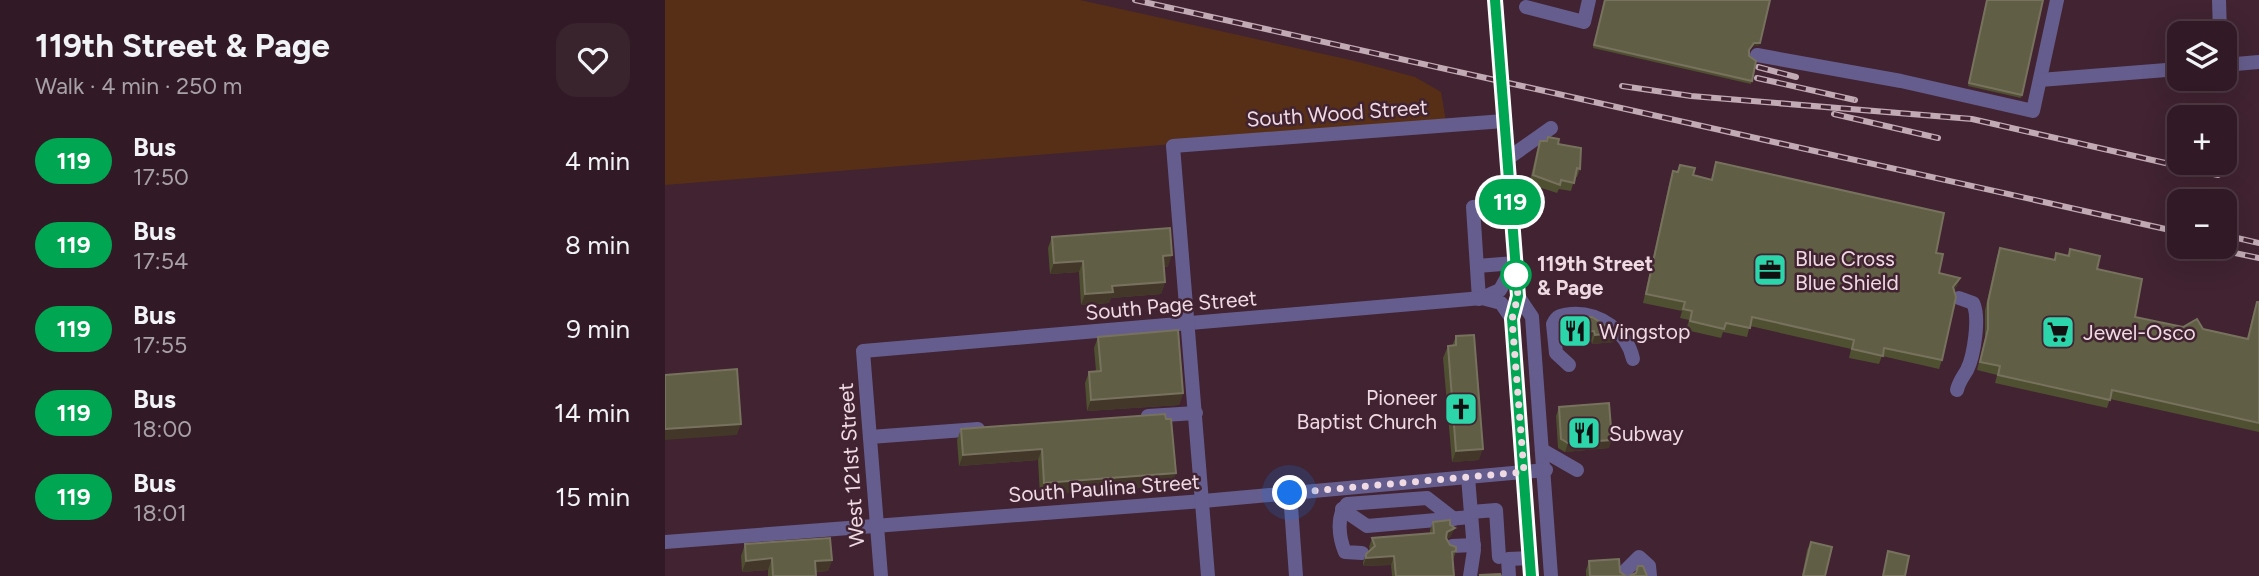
<!DOCTYPE html>
<html lang="en">
<head>
<meta charset="utf-8">
<style>
  body { margin:0; font-family:Figtree,sans-serif; background:#39232d; color:#f1f3f6; height:100vh; display:flex; flex-direction:column; font-size:26px; white-space:nowrap }
  * { box-sizing:border-box; margin:0 }
  p { font-size:23px; color:#a8a1a7 }
  .icon { flex:none; width:38px; height:38px; fill:none; stroke:currentColor; stroke-width:2; stroke-linecap:round; stroke-linejoin:round }
  .map { position:relative; flex:1; overflow:hidden }
  .drawer { display:flex; flex-direction:column; background:#311a25; width:665px }
  .drawer>* { flex:none }
  .badge { padding:0 14px; border-radius:23px; font-size:24px; line-height:46px }
  .buttons { position:absolute; left:1502px; top:21px; display:grid; gap:14px }
  .buttons a { display:grid; place-items:center; width:70px; height:70px; border-radius:14px; background:#311a25; box-shadow:0 7px 28px #0002,0 0 0 2px #4c3842; font-size:35px }
  .you { position:absolute; width:35px; height:35px; margin:-18px; border:5px solid #fff; border-radius:50%; background:#1a73e8; box-shadow:0 0 0 10px #1a73e833 }
  .map>.badge { position:absolute; translate:-50% -50%; box-shadow:0 0 0 4px #fff }
  .round { display:grid; place-items:center; flex:none; width:74px; height:74px; border-radius:21px; background:#39232d }
  .overview { display:flex; align-items:center; justify-content:space-between; height:119px; padding:0 35px }
  h1 { font-size:33px; font-weight:700; line-height:52px }
  ul { padding:0; list-style:none }
  li { display:flex; align-items:center; gap:21px; height:84px; padding:0 35px }
  li div { flex:1 }
  li b { display:block; font-size:26px }
  li em { font-style:normal }
  li .badge { min-width:77px; font-weight:700; text-align:center }
  main { display:flex; flex:1; min-height:0 }
  .map>svg:first-child { display:block }
  .green { fill:#572f16 }
  .lines { fill:none; stroke-linecap:round; stroke-linejoin:round }
  .path { stroke:#9e8590; stroke-width:2; stroke-dasharray:7 3.5; stroke-linecap:butt }
  .minor { stroke:#655d8d; stroke-width:14 }
  .rail-casing { stroke:#c1aab4; stroke-width:6 }
  .rail { stroke:#412331; stroke-width:3.5; stroke-dasharray:10; stroke-linecap:butt }
  .wall { fill:#4f4f31 }
  .shaded-wall { fill:#423729 }
  .building { fill:#605e44; stroke:#77725d; stroke-width:2 }
  .line-casing { stroke:#fff; stroke-width:16 }
  .line { stroke:#00a651; stroke-width:10 }
  .walk { stroke:#efdae3; stroke-width:7; stroke-dasharray:0 12.6 }
  .stop-dot { fill:#fff; stroke:#00a651; stroke-width:3.5 }
  .labels { text-anchor:middle; dominant-baseline:central; stroke-width:5; stroke-linejoin:round; paint-order:stroke }
  .street-label { font-size:21px; fill:#efdae3; stroke:#412331 }
  .poi-label { font-size:21px; fill:#efdae3; stroke:#412331; text-anchor:start }
  .stop-label { font-size:21px; font-weight:bold; fill:#efdae3; stroke:#412331; text-anchor:start }
</style>
</head>
<body>
<main>
<section class="drawer">
<div class="overview"><div><h1>119th Street &amp; Page</h1><p>Walk · 4 min · 250 m</p></div><a class="round"><svg class="icon" aria-label="heart" viewBox="0 0 24 24"><path d="M12 20l-8-8c-3-5 5-10 8-4 3-6 11-1 8 4z"/></svg></a></div>
<ul>
<li><span class="badge" style="background:#00a651;color:#fff">119</span><div><b>Bus</b><p>17:50</p></div><em>4 min</em></li>
<li><span class="badge" style="background:#00a651;color:#fff">119</span><div><b>Bus</b><p>17:54</p></div><em>8 min</em></li>
<li><span class="badge" style="background:#00a651;color:#fff">119</span><div><b>Bus</b><p>17:55</p></div><em>9 min</em></li>
<li><span class="badge" style="background:#00a651;color:#fff">119</span><div><b>Bus</b><p>18:00</p></div><em>14 min</em></li>
<li><span class="badge" style="background:#00a651;color:#fff">119</span><div><b>Bus</b><p>18:01</p></div><em>15 min</em></li>
</ul>
</section>
<div class="map">
<svg width="1594" height="576" viewBox="0 0 1594 576">
  <rect width="100%" height="100%" fill="#412331"/>
  <!-- green -->
  <polygon class="green" points="0,0 415,0 690,61 750,77 776,92 781,122 0,185"/>
  <g class="lines">
    <!-- path -->
    <polyline class="path" points="877,286 877,291"/>
    <!-- minor -->
    <g class="minor">
      <polyline points="830,0 853,296 847,319 866,576"/>
      <polyline points="1554,0 1555,33"/>
      <polyline points="861,7 919,22 924,0"/>
      <polyline points="1092,55 1236,81 1368,111 1392,0"/>
      <polyline points="1559,65 1594,62"/>
      <polyline points="1375,80 1514,69"/>
      <polyline points="842,159 886,128"/>
      <polyline points="812,266 850,263"/>
      <polyline points="853,296 867,317 886,576"/>
      <polyline points="817,298 835,290 850,263"/>
      <polyline points="814,299 808,207 845,204"/>
      <path d="M 904,365 L 891,353 L 888,324 C 892,315 897,315 906,314 C 934,312 962,331 968,359"/>
      <path d="M 1292,390 C 1294,381 1298,377 1302,370 C 1309,356 1315,317 1308,303 L 1294,298"/>
      <polyline points="483,416 531,413"/>
      <polyline points="205,437 313,429"/>
      <polyline points="879,451 912,470"/>
      <polyline points="803,477 809,550 805,576"/>
      <polyline points="625,493 631,576"/>
      <polyline points="677,509 702,526 806,517"/>
      <polyline points="806,512 831,510 834,557"/>
      <polyline points="0,542 538,501 881,470"/>
      <polyline points="787,546 809,545"/>
      <path d="M 697,553 L 680,552 C 674,538 671,516 682,504 L 762,498 L 789,519"/>
      <polyline points="216,576 198,351 817,298 836,303 847,319"/>
      <polyline points="543,576 508,146 839,121"/>
      <polyline points="844,576 843,559 864,558"/>
      <polyline points="960,576 960,571 974,557 984,566 985,576"/>
    </g>
    <defs>
      <g id="rail">
        <polyline points="470,0 1514,232"/>
        <polyline points="1093,67 1131,77"/>
        <polyline points="1092,78 1190,100"/>
        <polyline points="957,86 1026,96 1307,119 1553,175"/>
        <polyline points="1169,114 1273,138"/>
        <polyline points="1559,235 1594,243"/>
        <polyline points="1541,247 1594,258"/>
      </g>
    </defs>
    <!-- rail casing -->
    <use href="#rail" class="rail-casing"/>
    <!-- rail -->
    <use href="#rail" class="rail"/>
  </g>
  <!-- wall -->
  <g class="wall">
    <polygon points="939,0 1094,46 1088,46 1084,51 1084,56 1091,61 1086,84 928,48"/>
    <polygon points="1322,0 1357,95 1356,98 1303,86"/>
    <polygon points="875,141 893,144 915,169 912,177 910,177 906,191 894,189 892,193 864,184 872,150"/>
    <polygon points="1051,162 1271,253 1274,273 1295,278 1292,286 1289,290 1277,360 1274,369 1217,356 1214,364 1184,358 1186,349 1085,326 1082,337 1058,332 1056,338 1021,330 1024,320 1015,318 1017,311 978,303 1005,180 1008,171 1012,172 1015,165 1028,175 1046,179"/>
    <polygon points="387,237 503,267 499,267 500,282 496,294 446,298 444,303 416,305 414,272 385,274 383,248"/>
    <polygon points="1335,248 1389,260 1391,253 1402,256 1405,249 1432,269 1470,317 1518,327 1538,329 1582,339 1589,310 1592,302 1594,302 1594,432 1445,399 1442,408 1330,383 1332,375 1312,370 1320,338 1320,310 1332,256"/>
    <polygon points="901,317 952,333 949,342 927,344 926,340 900,342 898,326"/>
    <polygon points="791,336 814,460 787,462 778,358 783,346 787,346"/>
    <polygon points="433,337 518,393 514,405 422,411 420,383 424,372 431,371 429,348"/>
    <polygon points="894,407 944,448 900,452 893,448 891,416"/>
    <polygon points="296,429 511,473 506,485 375,495 373,460 294,466 292,440"/>
    <polygon points="768,522 786,536 781,540 785,545 791,551 788,560 789,576 727,576 726,565 698,566 698,562 701,554 705,550 704,547 707,538 765,533 765,530"/>
    <polygon points="1146,542 1160,576 1137,576 1142,550"/>
    <polygon points="80,544 167,560 163,571 150,572 151,576 103,576 103,570 77,572 76,556"/>
    <polygon points="924,561 955,572 961,576 921,576 921,570"/>
  </g>
  <!-- shaded-wall -->
  <g class="shaded-wall">
    <polygon points="1089,43 1095,43 1094,46 1088,46 1083,53"/>
    <polygon points="507,255 503,267 494,267 498,256"/>
    <polygon points="418,261 414,272 385,274 389,263"/>
    <polygon points="1295,278 1292,286 1285,295 1288,287"/>
    <polygon points="500,282 496,294 446,298 444,303 416,305 420,294 447,286"/>
    <polygon points="929,331 926,340 900,342 903,334"/>
    <polygon points="952,333 949,342 927,344 930,335"/>
    <polygon points="518,393 514,405 422,411 426,400"/>
    <polygon points="76,424 72,435 0,440 0,429"/>
    <polygon points="947,440 944,448 900,452 903,443"/>
    <polygon points="377,449 373,460 294,466 298,455"/>
    <polygon points="818,449 814,460 787,462 791,451"/>
    <polygon points="511,473 506,485 375,495 379,483"/>
    <polygon points="790,528 786,536 779,541 782,532"/>
    <polygon points="729,556 726,565 698,566 701,558"/>
    <polygon points="107,558 103,570 77,572 81,561"/>
    <polygon points="167,560 163,571 145,572 150,561"/>
  </g>
  <!-- building -->
  <g class="building">
    <polygon points="940,0 1105,0 1095,43 1089,43 1084,50 1084,56 1091,61 1087,81 929,45"/>
    <polygon points="1322,0 1378,0 1357,95 1304,83"/>
    <polygon points="883,137 894,139 893,144 916,148 915,169 912,168 909,183 896,180 895,185 868,175 875,141 882,141"/>
    <polygon points="1051,162 1279,213 1271,253 1278,254 1274,273 1295,278 1288,287 1291,297 1277,360 1219,348 1218,356 1187,349 1189,340 1087,317 1085,328 1061,323 1059,329 1025,321 1027,311 1018,309 1020,302 981,294 1008,171 1013,172 1015,165 1030,168 1028,175 1047,180"/>
    <polygon points="505,228 507,255 498,256 500,282 447,286 448,292 420,294 418,261 389,263 387,237"/>
    <polygon points="1335,248 1390,260 1391,253 1404,256 1405,249 1435,256 1432,269 1477,279 1470,317 1518,327 1532,319 1538,329 1583,339 1592,302 1594,302 1594,423 1447,390 1445,400 1333,375 1335,366 1315,362 1323,329 1323,302"/>
    <polygon points="901,317 927,317 952,333 930,335 929,331 903,334"/>
    <polygon points="513,330 518,393 426,400 424,372 436,371 433,337"/>
    <polygon points="809,335 818,449 791,451 783,346 791,345 791,336"/>
    <polygon points="72,369 76,424 0,429 0,375"/>
    <polygon points="944,403 947,440 903,443 896,439 894,407"/>
    <polygon points="500,414 501,419 506,419 511,473 379,483 377,449 298,455 296,429"/>
    <polygon points="785,520 785,525 790,528 782,532 781,538 785,545 791,547 791,551 787,552 789,576 731,576 729,556 701,558 701,554 710,546 707,538 769,533 768,522"/>
    <polygon points="165,538 167,560 150,561 151,576 108,576 107,558 81,561 80,544"/>
    <polygon points="1146,542 1167,547 1160,576 1138,576"/>
    <polygon points="1223,551 1244,556 1240,576 1218,576"/>
    <polygon points="954,559 955,572 961,576 925,576 924,561"/>
    <polygon points="973,566 978,566 982,576 964,576 971,573"/>
    <polygon points="835,574 836,576 815,576 815,575"/>
  </g>
  <g class="lines">
    <defs>
      <polyline id="line" points="830,0 853,296 847,319 866,576"/>
    </defs>
    <!-- line casing -->
    <use href="#line" class="line-casing"/>
    <!-- line -->
    <use href="#line" class="line"/>
    <!-- walk -->
    <polyline class="walk" points="625,493 859,472 847,319 853,296 851,275"/>
  </g>
  <!-- icons -->
  <defs>
    <symbol id="office-square" viewBox="-11 -11 22 22"><rect x="-9" y="-9" width="18" height="18" rx="4" fill="#2dd5ab" stroke="#412331"/><path d="M-6-3h4V-5.5h4V-3h4V5H-6ZM-1-4.5V-3h2v-1.5ZM-6 0V1H6V0Z" fill="#111"/></symbol>
    <symbol id="restaurant-square" viewBox="-11 -11 22 22"><rect x="-9" y="-9" width="18" height="18" rx="4" fill="#2dd5ab" stroke="#412331"/><path d="M-5-6h1v4h1v-4h1v4h1v-4h1v5L-1.5 .5V6h-2V.5L-5-1ZM5-6V6H3V1.5H1.5Q1.5-4 5-6Z" fill="#111"/></symbol>
    <symbol id="supermarket-square" viewBox="-11 -11 22 22"><rect x="-9" y="-9" width="18" height="18" rx="4" fill="#2dd5ab" stroke="#412331"/><path d="M-6-5.5h2.5l.6 2H6L4.5 2H-2.5L-4.4-4H-6ZM-1.5 3.2a1.3 1.3 0 1 0 .1 0ZM3 3.2a1.3 1.3 0 1 0 .1 0Z" fill="#111"/></symbol>
    <symbol id="church-square" viewBox="-11 -11 22 22"><rect x="-9" y="-9" width="18" height="18" rx="4" fill="#2dd5ab" stroke="#412331"/><path d="M-1.2-6h2.4v3.5h3.3v2.4h-3.3V6h-2.4V-.1h-3.3v-2.4h3.3Z" fill="#111"/></symbol>
  </defs>
  <g fill-rule="evenodd">
    <use href="#office-square" x="1086" y="251" width="38" height="38"/>
    <use href="#restaurant-square" x="891" y="312" width="38" height="38"/>
    <use href="#supermarket-square" x="1374" y="313" width="38" height="38"/>
    <use href="#church-square" x="777" y="390" width="38" height="38"/>
    <use href="#restaurant-square" x="900" y="414" width="38" height="38"/>
  </g>
  <!-- markers -->
  <circle class="stop-dot" cx="851" cy="275" r="14"/>
  <g class="labels">
    <!-- street labels -->
    <g class="street-label">
      <text transform="translate(672 113) rotate(-4)">South Wood Street</text>
      <text transform="translate(506 305) rotate(-5)">South Page Street</text>
      <text transform="translate(186 465) rotate(-94)">West 121st Street</text>
      <text transform="translate(439 488) rotate(-4)">South Paulina Street</text>
    </g>
    <!-- poi labels -->
    <g class="poi-label">
      <text x="1130" y="258">Blue Cross<tspan x="1130" dy="24">Blue Shield</tspan></text>
      <text x="934" y="331">Wingstop</text>
      <text x="1418" y="332">Jewel-Osco</text>
      <text x="772" y="397" text-anchor="end">Pioneer<tspan x="772" dy="24">Baptist Church</tspan></text>
      <text x="944" y="433">Subway</text>
    </g>
    <!-- stop labels -->
    <g class="stop-label">
      <text x="872" y="263">119th Street<tspan x="872" dy="24">&amp; Page</tspan></text>
    </g>
  </g>
</svg>
<div class="buttons">
<a><svg class="icon" aria-label="layers" viewBox="0 0 24 24"><path d="M12 4l9 5-9 5-9-5zM3 14l9 5 9-5"/></svg></a>
<a>+</a>
<a>−</a>
</div>
<div class="you" style="left:625px;top:493px"></div>
<b class="badge" style="left:845px;top:202px;background:#00a651;color:#fff">119</b>
</div>
</main>
</body>
</html>
